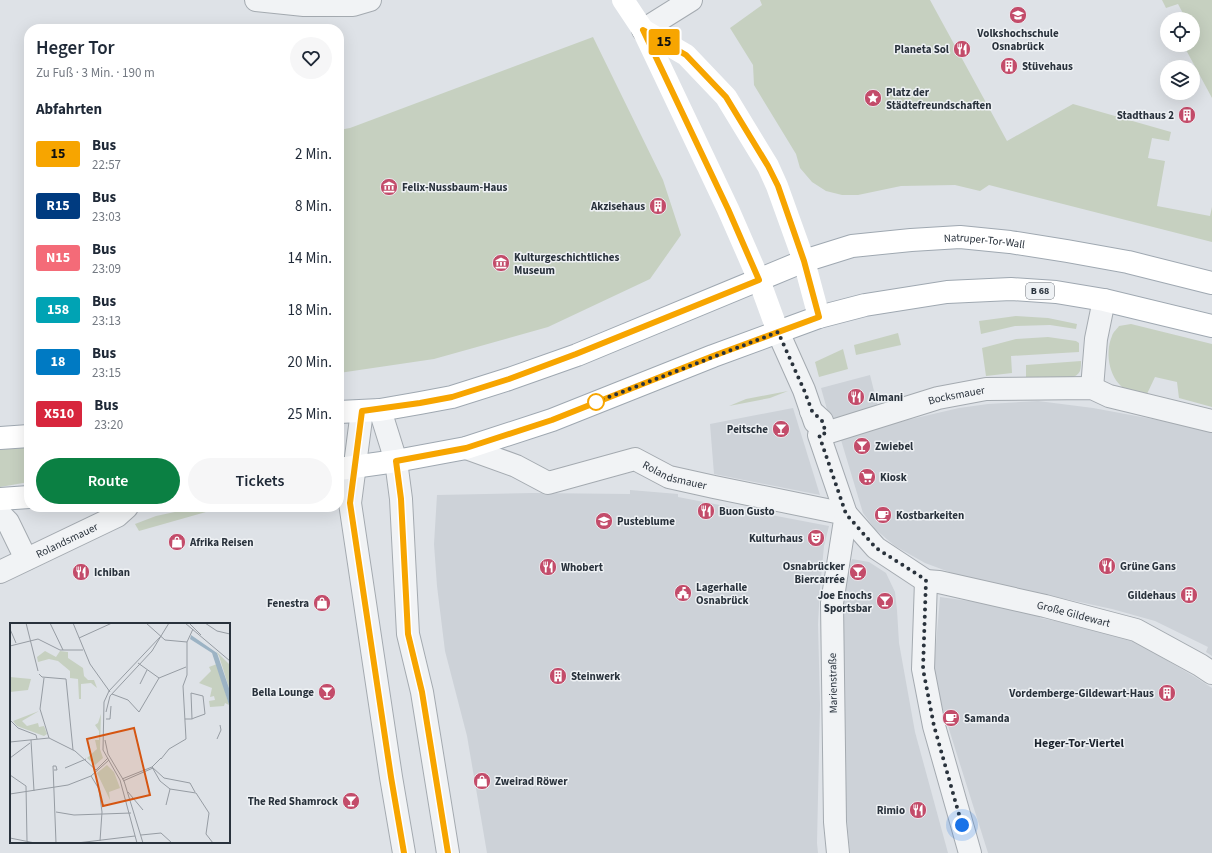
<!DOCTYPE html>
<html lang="de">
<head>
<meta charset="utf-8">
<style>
  body { margin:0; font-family:"Source Sans 3",sans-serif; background:#f6f6f7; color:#1f2937; height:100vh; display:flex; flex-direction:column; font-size:15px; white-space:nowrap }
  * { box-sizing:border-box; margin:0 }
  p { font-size:13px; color:#747a83 }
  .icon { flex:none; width:22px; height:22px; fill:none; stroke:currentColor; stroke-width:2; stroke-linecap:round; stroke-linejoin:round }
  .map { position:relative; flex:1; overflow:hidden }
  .sheet { position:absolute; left:24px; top:24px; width:320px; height:488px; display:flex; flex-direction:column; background:#fff; border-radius:16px; box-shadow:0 4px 16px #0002 }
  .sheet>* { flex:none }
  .badge { padding:0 8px; border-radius:3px; font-size:14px; line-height:26px }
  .controls { position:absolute; left:1160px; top:12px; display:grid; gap:8px }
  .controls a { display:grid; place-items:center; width:40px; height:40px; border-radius:50%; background:#fff; box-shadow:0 4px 16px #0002; font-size:20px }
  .you { position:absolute; width:20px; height:20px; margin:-10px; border:3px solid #fff; border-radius:50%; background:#1a73e8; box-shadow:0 0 0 6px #1a73e833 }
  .map>.badge { position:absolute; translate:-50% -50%; box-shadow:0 0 0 2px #fff }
  h2 { padding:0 12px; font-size:15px; line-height:36px }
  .round { display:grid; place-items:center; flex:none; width:42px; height:42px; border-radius:21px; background:#f6f6f7 }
  .overview { display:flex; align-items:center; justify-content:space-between; height:68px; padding:0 12px }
  h1 { font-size:19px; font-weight:600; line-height:30px }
  .button { display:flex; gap:8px; margin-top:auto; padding:8px 12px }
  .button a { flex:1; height:46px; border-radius:24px; background:#0b8043; color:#fff; font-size:16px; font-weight:600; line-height:46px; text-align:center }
  .button a+a { background:#f6f6f7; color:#1f2937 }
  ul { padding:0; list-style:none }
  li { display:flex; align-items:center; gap:12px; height:52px; padding:0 12px }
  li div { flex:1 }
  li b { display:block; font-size:15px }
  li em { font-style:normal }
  li .badge { min-width:44px; font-weight:700; text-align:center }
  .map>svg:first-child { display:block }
  .built { fill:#cdd2d8 }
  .green { fill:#c6d0c0 }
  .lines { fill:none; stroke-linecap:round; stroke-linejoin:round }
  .street-casing { stroke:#a4aab0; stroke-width:24 }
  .primary-casing { stroke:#9fa8b1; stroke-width:24 }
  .street { stroke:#f1f3f5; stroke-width:22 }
  .secondary { stroke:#fff; stroke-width:22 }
  .primary { stroke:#fff; stroke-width:22 }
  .line-casing { stroke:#fff; stroke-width:9 }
  .line { stroke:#f7a500; stroke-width:6 }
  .walk { stroke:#29323c; stroke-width:4; stroke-dasharray:0 7.2 }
  .stop-dot { fill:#fff; stroke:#f7a500; stroke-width:2 }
  .labels { text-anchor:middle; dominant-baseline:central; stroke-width:3; stroke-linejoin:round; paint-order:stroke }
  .shield { fill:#eef1f4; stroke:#646b73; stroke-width:1 }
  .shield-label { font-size:10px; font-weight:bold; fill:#29323c }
  .poi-label { font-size:11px; font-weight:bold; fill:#29323c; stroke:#eef1f4; text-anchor:start }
  .street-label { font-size:11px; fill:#29323c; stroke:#eef1f4 }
  .neighbourhood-label { font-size:12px; font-weight:bold; fill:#1b232d; stroke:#eef1f4 }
  .inset-road { fill:none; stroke:#969ca3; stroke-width:1 }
  .view { fill:#d55511; fill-opacity:0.15; stroke:#d55511; stroke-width:2 }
  .inset-edge { fill:none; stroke:#29323c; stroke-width:2 }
</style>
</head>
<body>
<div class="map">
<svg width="1212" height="853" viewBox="0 0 1212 853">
  <rect width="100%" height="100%" fill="#dee2e7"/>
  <!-- built -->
  <g class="built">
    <polygon points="870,375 878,407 830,420 821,388"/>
    <polygon points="1038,401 1093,408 1212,430 1212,656 1206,652 1208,647 1155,621 1112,609 960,576 925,563 895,546 875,529 863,513 841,440 890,424 959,408 988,404"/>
    <polygon points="793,408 820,495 714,474 710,424"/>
    <polygon points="630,490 678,494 678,497 829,526 824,546 820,588 818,624 820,705 817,843 818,853 487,853 467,736 445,651 437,586 434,544 437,495 533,493 630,494"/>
    <polygon points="852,559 869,562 886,573 895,592 897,610 899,643 915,732 948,853 850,853 846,809 841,609 847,576"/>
    <polygon points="940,597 1013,607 1040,614 1040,618 1066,623 1131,639 1195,677 1212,688 1212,853 988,853 942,707 934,668"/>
  </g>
  <!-- green -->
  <g class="green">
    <polygon points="760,0 930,0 1007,141 1073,104 1171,132 1169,141 1152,138 1148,158 1165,161 1157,206 1210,216 1212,207 1212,242 989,185 980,191 955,185 901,186 858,195 842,195 826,191 812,182 800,168 796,154 754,85 753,65 730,28 762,5"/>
    <polygon points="1162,0 1212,0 1212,98 1185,48 1190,45 1193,45 1193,43 1198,41 1193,32 1193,19 1186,19 1178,4 1166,8"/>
    <polygon points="593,37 663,180 681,235 650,279 548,327 434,359 339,373 339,130 350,128"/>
    <polygon points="1016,316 1048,318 1077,324 1076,329 1050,325 1015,326 981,334 979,321"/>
    <path d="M 1131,324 L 1212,344 L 1212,407 L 1179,398 L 1177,382 L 1155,377 L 1146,396 C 1141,395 1133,394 1128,391 C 1110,382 1104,354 1112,336 C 1113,332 1117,329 1119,326 Z"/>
    <polygon points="898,333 901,345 856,355 854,345"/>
    <polygon points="1048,337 1076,341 1079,343 1079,352 1011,356 1012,373 986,376 982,348 1016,339"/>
    <polygon points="843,349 848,369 819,377 815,362"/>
    <path d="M 1081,361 C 1081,364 1081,368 1080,371 C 1074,384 1039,381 1026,382 L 1026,365 Z"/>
    <polygon points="788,391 770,398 729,406 746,399"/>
    <polygon points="29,447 29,482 0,487 0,449"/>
    <polygon points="198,507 220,507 220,508 139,531 135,524 156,516"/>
  </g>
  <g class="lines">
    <defs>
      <g id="street">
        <polyline points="256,0 304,5 353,5 370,0"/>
        <polyline points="643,30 691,0"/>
        <polyline points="778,332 804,390 815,422"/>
        <polyline points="1092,388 1096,339 1104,300"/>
        <polyline points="380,410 396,461 401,499 408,634 422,692 448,853"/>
        <polyline points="362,411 350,503 391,777 404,853"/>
        <path id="s1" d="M 811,411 L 822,421 L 826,433 L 819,435 L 846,514 L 876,548 L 926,581 L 939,582 L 1045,606 L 1136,630 L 1200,665 L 1212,673"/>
        <path id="s2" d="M 826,433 L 938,398 L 986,389 L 1092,388 L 1109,396 L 1212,421"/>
        <path id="s3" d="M 466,448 L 516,466 L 548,483 L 635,459 L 669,477 L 714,487 L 846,514"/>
        <polyline points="0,514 8,522 26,559"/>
        <path id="s4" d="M 0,572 L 117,516 L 127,507"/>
        <polyline points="926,581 923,669 934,726 970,853"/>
        <polyline points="838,853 835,822 832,603 846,514"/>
      </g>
      <g id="primary">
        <path id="s5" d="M 339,412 L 380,410 L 420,403 L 452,397 L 509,379 L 577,355 L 804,261 L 852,246 L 911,240 L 960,237 L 1010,242 L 1067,251 L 1128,262 L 1212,283"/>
        <polyline points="0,438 29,436"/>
        <polyline points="339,469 396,461 466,448 552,420 713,356 778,332 819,317 865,305 947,292 1011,289 1056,292 1104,300 1212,326"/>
        <polyline points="0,499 29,497"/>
      </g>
    </defs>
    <!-- street casing -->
    <use href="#street" class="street-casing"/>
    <!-- primary casing -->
    <use href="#primary" class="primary-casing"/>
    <!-- street -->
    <use href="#street" class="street"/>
    <!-- secondary -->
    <g class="secondary">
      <polyline points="623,0 643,30 728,209 759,280 778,332"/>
      <polyline points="643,30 686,55 726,97 768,166 777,186 804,261 819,317"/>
    </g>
    <!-- primary -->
    <use href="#primary" class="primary"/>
  </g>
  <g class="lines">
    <defs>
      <polyline id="line" points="404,853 391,777 350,503 362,411 420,403 452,397 509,379 576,354 759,280 728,209 643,30 686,55 726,97 768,166 778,186 804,261 819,317 713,356 552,420 466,448 396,461 401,499 408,634 422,692 448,853"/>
    </defs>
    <!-- line casing -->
    <use href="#line" class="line-casing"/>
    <!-- line -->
    <use href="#line" class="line"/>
    <!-- walk -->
    <polyline class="walk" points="596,402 778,332 804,390 812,411 822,421 826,433 819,435 846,514 876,548 926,580 923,669 934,726 962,825"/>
  </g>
  <!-- icons -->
  <defs>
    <symbol id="university-disc" viewBox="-11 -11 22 22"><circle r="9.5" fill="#c34c6a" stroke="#eef1f4"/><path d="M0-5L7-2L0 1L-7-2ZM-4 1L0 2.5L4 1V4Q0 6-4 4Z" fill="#fff"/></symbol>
    <symbol id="restaurant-disc" viewBox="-11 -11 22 22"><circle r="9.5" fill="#c34c6a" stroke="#eef1f4"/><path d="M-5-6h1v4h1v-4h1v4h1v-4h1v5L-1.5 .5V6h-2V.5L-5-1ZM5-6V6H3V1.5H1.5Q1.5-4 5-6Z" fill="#fff"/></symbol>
    <symbol id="building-disc" viewBox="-11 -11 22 22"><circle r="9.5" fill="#c34c6a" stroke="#eef1f4"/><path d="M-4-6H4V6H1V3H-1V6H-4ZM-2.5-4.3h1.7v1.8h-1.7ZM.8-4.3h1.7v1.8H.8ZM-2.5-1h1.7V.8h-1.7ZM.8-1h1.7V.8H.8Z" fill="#fff"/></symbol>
    <symbol id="sight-disc" viewBox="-11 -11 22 22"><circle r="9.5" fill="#c34c6a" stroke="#eef1f4"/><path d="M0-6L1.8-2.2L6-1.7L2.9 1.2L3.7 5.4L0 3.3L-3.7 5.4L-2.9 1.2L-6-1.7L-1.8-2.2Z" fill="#fff"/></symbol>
    <symbol id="museum-disc" viewBox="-11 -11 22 22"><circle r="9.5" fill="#c34c6a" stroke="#eef1f4"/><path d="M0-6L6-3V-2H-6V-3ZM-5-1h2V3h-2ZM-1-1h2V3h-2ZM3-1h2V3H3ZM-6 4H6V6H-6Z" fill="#fff"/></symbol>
    <symbol id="bar-disc" viewBox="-11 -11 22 22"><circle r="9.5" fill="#c34c6a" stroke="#eef1f4"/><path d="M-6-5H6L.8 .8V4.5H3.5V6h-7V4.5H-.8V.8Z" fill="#fff"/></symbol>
    <symbol id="supermarket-disc" viewBox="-11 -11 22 22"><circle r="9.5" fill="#c34c6a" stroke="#eef1f4"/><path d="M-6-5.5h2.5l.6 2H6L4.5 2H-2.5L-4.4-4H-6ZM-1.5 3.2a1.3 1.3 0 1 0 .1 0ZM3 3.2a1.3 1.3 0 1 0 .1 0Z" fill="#fff"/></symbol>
    <symbol id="cafe-disc" viewBox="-11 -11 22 22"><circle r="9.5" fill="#c34c6a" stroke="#eef1f4"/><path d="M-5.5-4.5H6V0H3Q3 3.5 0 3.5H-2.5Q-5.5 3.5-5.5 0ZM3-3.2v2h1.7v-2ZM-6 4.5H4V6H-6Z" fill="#fff"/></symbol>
    <symbol id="school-disc" viewBox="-11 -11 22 22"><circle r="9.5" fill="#c34c6a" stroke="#eef1f4"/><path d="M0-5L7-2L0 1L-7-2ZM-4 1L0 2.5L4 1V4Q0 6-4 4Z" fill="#fff"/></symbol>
    <symbol id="theatre-disc" viewBox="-11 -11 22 22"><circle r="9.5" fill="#c34c6a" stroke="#eef1f4"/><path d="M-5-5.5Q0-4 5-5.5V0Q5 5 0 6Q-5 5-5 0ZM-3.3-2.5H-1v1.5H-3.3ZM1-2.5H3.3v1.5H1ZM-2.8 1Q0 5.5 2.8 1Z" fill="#fff"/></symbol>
    <symbol id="shop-disc" viewBox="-11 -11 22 22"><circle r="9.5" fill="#c34c6a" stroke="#eef1f4"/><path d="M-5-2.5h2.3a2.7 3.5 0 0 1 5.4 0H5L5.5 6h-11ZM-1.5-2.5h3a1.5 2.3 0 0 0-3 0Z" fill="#fff"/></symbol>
    <symbol id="civic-disc" viewBox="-11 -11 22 22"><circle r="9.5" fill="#c34c6a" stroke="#eef1f4"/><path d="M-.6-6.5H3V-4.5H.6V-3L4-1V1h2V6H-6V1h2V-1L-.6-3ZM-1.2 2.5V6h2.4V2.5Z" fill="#fff"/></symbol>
  </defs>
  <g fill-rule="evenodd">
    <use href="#university-disc" x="1008" y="5" width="20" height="20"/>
    <use href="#restaurant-disc" x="952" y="39" width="20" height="20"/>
    <use href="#building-disc" x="999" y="56" width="20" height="20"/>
    <use href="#sight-disc" x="863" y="88" width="20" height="20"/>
    <use href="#building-disc" x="1177" y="105" width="20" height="20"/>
    <use href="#museum-disc" x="379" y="177" width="20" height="20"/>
    <use href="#building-disc" x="648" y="196" width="20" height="20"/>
    <use href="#museum-disc" x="491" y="253" width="20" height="20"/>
    <use href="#restaurant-disc" x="846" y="387" width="20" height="20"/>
    <use href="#bar-disc" x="771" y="419" width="20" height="20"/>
    <use href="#bar-disc" x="852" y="436" width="20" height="20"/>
    <use href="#supermarket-disc" x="857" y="467" width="20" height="20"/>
    <use href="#restaurant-disc" x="696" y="501" width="20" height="20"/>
    <use href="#cafe-disc" x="873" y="505" width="20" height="20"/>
    <use href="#school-disc" x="594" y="511" width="20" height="20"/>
    <use href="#theatre-disc" x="806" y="528" width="20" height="20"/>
    <use href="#shop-disc" x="167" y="532" width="20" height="20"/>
    <use href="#restaurant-disc" x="1097" y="556" width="20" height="20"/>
    <use href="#restaurant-disc" x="538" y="557" width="20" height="20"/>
    <use href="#restaurant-disc" x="71" y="562" width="20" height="20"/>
    <use href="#bar-disc" x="848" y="562" width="20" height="20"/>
    <use href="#civic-disc" x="673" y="583" width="20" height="20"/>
    <use href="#building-disc" x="1179" y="585" width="20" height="20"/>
    <use href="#bar-disc" x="875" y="591" width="20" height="20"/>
    <use href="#shop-disc" x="312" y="593" width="20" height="20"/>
    <use href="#building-disc" x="548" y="666" width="20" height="20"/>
    <use href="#bar-disc" x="317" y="682" width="20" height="20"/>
    <use href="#building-disc" x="1157" y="683" width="20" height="20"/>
    <use href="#cafe-disc" x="941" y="708" width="20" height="20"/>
    <use href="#shop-disc" x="472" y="771" width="20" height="20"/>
    <use href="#bar-disc" x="341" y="791" width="20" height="20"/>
    <use href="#restaurant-disc" x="908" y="800" width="20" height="20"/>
  </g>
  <!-- markers -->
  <circle class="stop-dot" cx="596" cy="402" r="8"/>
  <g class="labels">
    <!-- shield labels -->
    <rect class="shield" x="1026" y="283" width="28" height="16" rx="3"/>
    <g class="shield-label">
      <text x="1040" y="291">B 68</text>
    </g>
    <!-- poi labels -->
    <g class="poi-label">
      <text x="1018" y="33" text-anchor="middle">Volkshochschule<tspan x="1018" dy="13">Osnabrück</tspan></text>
      <text x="949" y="49" text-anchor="end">Planeta Sol</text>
      <text x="1022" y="66">Stüvehaus</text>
      <text x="886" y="92">Platz der<tspan x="886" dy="13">Städtefreundschaften</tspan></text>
      <text x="1174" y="115" text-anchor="end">Stadthaus 2</text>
      <text x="402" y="187">Felix-Nussbaum-Haus</text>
      <text x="645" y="206" text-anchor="end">Akzisehaus</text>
      <text x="514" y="257">Kulturgeschichtliches<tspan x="514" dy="13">Museum</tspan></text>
      <text x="869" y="397">Almani</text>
      <text x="768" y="429" text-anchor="end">Peitsche</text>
      <text x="875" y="446">Zwiebel</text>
      <text x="880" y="477">Kiosk</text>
      <text x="719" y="511">Buon Gusto</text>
      <text x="896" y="515">Kostbarkeiten</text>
      <text x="617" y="521">Pusteblume</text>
      <text x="803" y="538" text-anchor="end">Kulturhaus</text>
      <text x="190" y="542">Afrika Reisen</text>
      <text x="845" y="566" text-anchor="end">Osnabrücker<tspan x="845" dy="13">Biercarrée</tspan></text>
      <text x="1120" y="566">Grüne Gans</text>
      <text x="561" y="567">Whobert</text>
      <text x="94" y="572">Ichiban</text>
      <text x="696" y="587">Lagerhalle<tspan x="696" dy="13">Osnabrück</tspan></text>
      <text x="872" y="595" text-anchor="end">Joe Enochs<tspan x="872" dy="13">Sportsbar</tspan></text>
      <text x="1176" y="595" text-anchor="end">Gildehaus</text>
      <text x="309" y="603" text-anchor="end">Fenestra</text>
      <text x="571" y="676">Steinwerk</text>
      <text x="314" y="692" text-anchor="end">Bella Lounge</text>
      <text x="1154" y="693" text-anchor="end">Vordemberge-Gildewart-Haus</text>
      <text x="964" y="718">Samanda</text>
      <text x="495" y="781">Zweirad Röwer</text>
      <text x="338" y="801" text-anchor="end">The Red Shamrock</text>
      <text x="905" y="810" text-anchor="end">Rimio</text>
    </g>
    <!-- street labels -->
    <g class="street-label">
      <text stroke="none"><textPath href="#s5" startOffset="675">Natruper-Tor-Wall</textPath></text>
      <text stroke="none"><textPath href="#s2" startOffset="136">Bocksmauer</textPath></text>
      <text stroke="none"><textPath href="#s3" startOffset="223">Rolandsmauer</textPath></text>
      <text stroke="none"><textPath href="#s4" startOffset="74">Rolandsmauer</textPath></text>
      <text stroke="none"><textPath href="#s1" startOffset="375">Große Gildewart</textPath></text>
      <text transform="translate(833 683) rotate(-91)">Marienstraße</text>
    </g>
    <!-- neighbourhood labels -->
    <g class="neighbourhood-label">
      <text x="1079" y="743">Heger-Tor-Viertel</text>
    </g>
  </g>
  <!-- overview -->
  <g transform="translate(10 623)">
    <rect width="220" height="220" fill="#dee2e7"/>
    <path d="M 35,28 L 46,34 L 50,28 L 58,29 L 58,35 L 73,45 L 74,53 L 78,57 L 84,57 L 87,65 L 81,60 L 71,61 L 71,76 L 69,76 L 68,56 L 60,55 L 60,48 L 48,38 L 39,36 L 28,39 L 27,34 ZM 206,28 L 220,42 L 220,68 L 209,33 ZM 207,41 L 219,82 L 215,80 L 214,83 L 200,84 L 199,78 L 205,77 L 204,73 L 200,74 L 202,65 L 189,60 L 201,48 L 199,44 ZM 0,54 L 21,56 L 18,67 L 0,69 ZM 29,88 L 12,98 L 17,103 L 28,100 L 29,104 L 34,103 L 37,111 L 34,113 L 7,103 L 3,98 ZM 91,91 L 90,126 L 93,135 L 85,142 L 77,135 L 87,126 L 85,117 L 89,117 L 89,108 L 85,102 L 88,100 ZM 97,142 L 104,149 L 110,165 L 99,169 L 100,177 L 87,150 Z" fill="#c6d0c0"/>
    <path d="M 181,12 L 207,30 L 220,68 L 220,85 L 202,30 L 180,16 Z" fill="#9cb3c4"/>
    <path class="inset-road" d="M 16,0 L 28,48M 40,0 L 53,27M 63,0 L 80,41 L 100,69M 136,0 L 155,17 L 177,19M 175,0 L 220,38M 179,0 L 191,12M 195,0 L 207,8 L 220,11M 0,6 L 6,20M 69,15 L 102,0M 0,23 L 28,16 L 50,27 L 73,27M 128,40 L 149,55M 29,51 L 32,54 L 56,56 L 63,127M 34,55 L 30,86 L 39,115M 130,61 L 137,47M 102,71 L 118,77 L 129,89 L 149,55 L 176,44M 96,89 L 100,73 L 142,28 L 151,13M 96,96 L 100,96 L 101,83M 175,96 L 182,96 L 184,95 L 195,91 L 193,73 L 181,70 L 182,96M 0,97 L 8,105 L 26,112 L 27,116M 207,116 L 211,107 L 210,102M 21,117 L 24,168M 95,117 L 98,131 L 114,158 L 133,220M 0,119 L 39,115 L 65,128 L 86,147M 0,135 L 20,120M 151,136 L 159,126 L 176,116 L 173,63 L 177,52 L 177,19 L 183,6M 142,144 L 150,158 L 160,166 L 186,170 L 199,190 L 196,211 L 203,220M 142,144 L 154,155 L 180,160 L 185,169M 55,145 L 76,136M 44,147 L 47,147 L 46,143 L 43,143 L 46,220M 86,147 L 98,135M 0,152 L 16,163 L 17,218M 81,153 L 89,166 L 92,189 L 90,218M 112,156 L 142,144 L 151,135M 113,158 L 143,145M 118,169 L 133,187M 0,171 L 58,162 L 81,153 L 99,137M 156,182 L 160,166M 46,189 L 64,192 L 121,190M 131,212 L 151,210 L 162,220M 0,215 L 25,220M 67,220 L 125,213M 127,220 L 110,157 L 93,127 L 94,79 L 99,68 L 151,13 L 159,0"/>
    <path class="view" d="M 124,105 L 140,172 L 93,183 L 77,116 Z"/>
    <rect width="220" height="220" class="inset-edge"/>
  </g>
</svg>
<div class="controls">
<a><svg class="icon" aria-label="locate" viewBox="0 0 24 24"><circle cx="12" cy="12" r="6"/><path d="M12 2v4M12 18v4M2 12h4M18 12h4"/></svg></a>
<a><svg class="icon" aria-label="layers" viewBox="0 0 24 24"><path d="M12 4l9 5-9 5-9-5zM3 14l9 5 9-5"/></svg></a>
</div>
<div class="you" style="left:962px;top:825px"></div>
<b class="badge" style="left:664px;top:42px;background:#f7a500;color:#111">15</b>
<section class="sheet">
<div class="overview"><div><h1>Heger Tor</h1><p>Zu Fuß · 3 Min. · 190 m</p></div><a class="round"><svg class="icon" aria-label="heart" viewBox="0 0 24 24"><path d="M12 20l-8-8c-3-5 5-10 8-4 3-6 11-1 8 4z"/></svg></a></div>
<h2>Abfahrten</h2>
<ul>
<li><span class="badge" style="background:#f7a500;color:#111">15</span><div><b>Bus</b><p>22:57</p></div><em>2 Min.</em></li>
<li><span class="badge" style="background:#003b80;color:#fff">R15</span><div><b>Bus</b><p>23:03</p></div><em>8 Min.</em></li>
<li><span class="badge" style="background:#f46b78;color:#fff">N15</span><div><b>Bus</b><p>23:09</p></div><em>14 Min.</em></li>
<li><span class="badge" style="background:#00a3b4;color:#fff">158</span><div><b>Bus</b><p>23:13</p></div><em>18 Min.</em></li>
<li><span class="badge" style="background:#007ac3;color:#fff">18</span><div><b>Bus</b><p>23:15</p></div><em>20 Min.</em></li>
<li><span class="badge" style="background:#d7263d;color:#fff">X510</span><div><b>Bus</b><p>23:20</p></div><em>25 Min.</em></li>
</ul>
<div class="button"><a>Route</a><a>Tickets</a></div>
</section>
</div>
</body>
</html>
